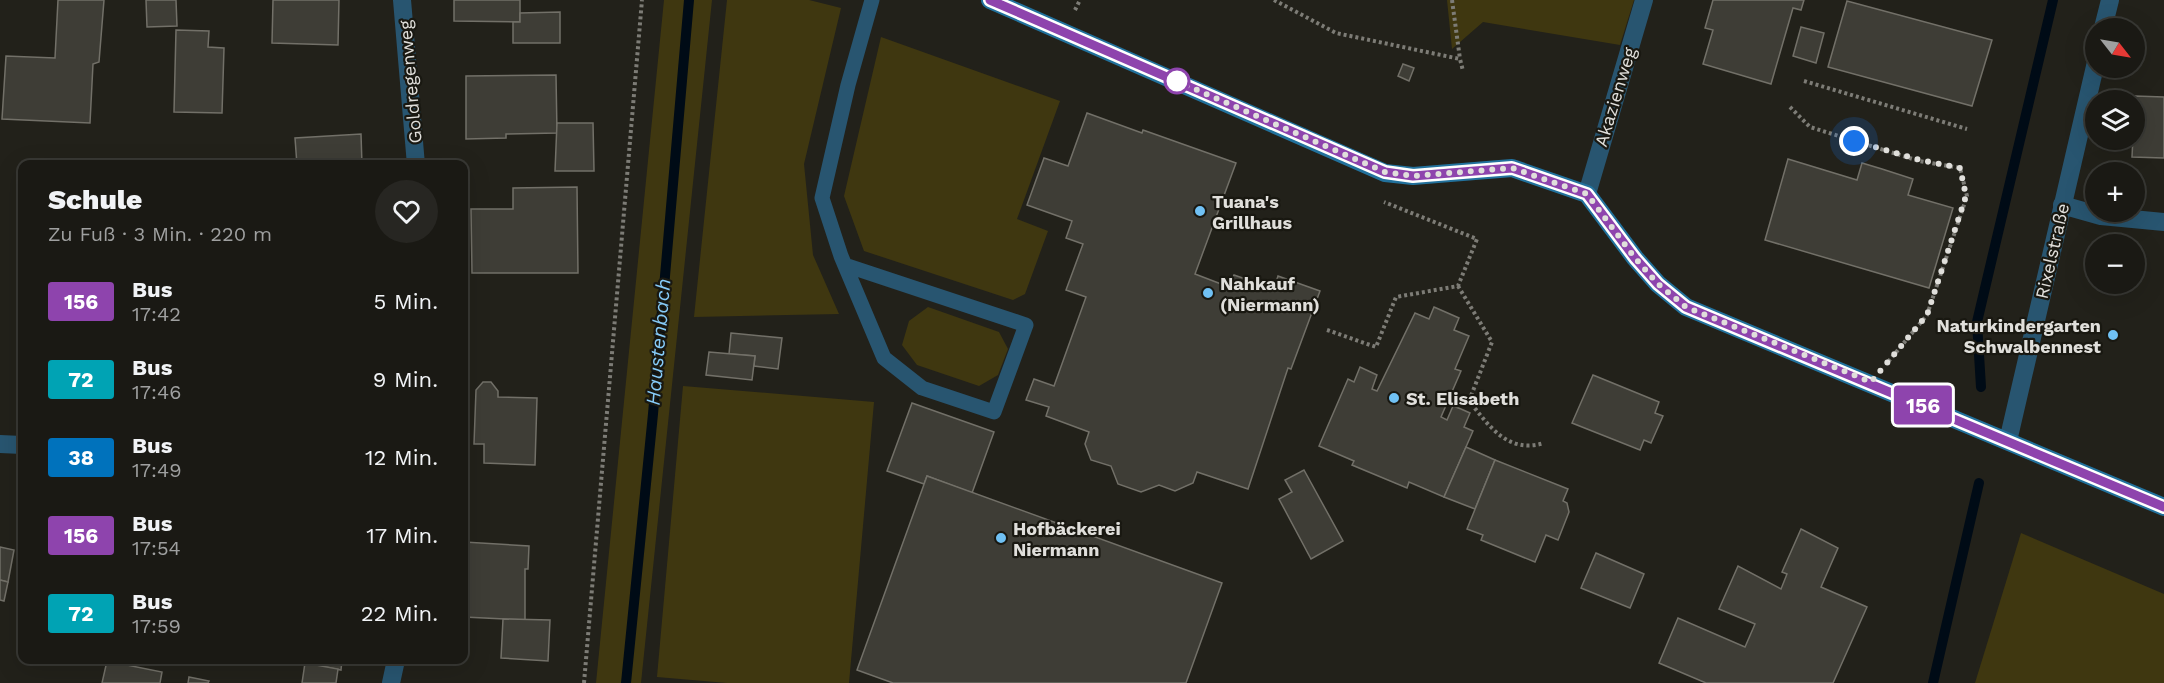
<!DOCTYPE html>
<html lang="de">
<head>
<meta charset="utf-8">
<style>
  body { margin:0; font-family:"Work Sans",sans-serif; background:#272622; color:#f1f3f6; height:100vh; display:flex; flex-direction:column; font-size:22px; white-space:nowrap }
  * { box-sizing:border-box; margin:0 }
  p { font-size:20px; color:#9fa0a0 }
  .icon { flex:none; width:33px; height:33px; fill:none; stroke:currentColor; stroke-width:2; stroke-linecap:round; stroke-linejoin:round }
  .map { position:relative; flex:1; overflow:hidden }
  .drawer { position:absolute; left:18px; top:160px; width:450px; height:504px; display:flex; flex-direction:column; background:#1a1914; border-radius:12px; box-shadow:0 6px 24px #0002,0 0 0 2px #383834 }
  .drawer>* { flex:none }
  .badge { padding:0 12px; border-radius:4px; font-size:21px; line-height:39px }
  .needle { width:39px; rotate:121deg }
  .tools { position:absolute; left:2085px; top:18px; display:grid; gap:12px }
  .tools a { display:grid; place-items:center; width:60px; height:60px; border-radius:50%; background:#1a1914; box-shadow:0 6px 24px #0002,0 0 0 2px #383834; font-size:30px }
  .you { position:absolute; width:30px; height:30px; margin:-15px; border:4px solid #fff; border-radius:50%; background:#1a73e8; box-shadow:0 0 0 9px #1a73e833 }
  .map>.badge { position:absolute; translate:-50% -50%; box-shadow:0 0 0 3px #fff }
  .round { display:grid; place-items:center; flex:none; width:63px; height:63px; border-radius:32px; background:#272622 }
  .summary { display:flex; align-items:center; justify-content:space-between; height:102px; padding:0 30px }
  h1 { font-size:28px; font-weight:800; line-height:45px }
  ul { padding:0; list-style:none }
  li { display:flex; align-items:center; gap:18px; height:78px; padding:0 30px }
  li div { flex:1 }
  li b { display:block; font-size:22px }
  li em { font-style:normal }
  li .badge { min-width:66px; font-weight:700; text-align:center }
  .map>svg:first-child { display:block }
  .green { fill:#3f3710 }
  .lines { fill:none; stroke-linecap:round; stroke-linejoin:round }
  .stream { stroke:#000b16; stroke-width:10 }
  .building { fill:#3e3d36; stroke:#727068; stroke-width:1.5 }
  .path { stroke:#7d7c76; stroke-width:4; stroke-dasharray:3 3; stroke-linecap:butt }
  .lane { stroke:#285570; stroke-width:15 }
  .street { stroke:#285570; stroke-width:18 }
  .secondary { stroke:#22719c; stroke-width:18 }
  .line-casing { stroke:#fff; stroke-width:14 }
  .line { stroke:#8e44ad; stroke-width:9 }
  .walk { stroke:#e0dfdb; stroke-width:6; stroke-dasharray:0 10.8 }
  .stop-dot { fill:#fff; stroke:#8e44ad; stroke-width:3 }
  .poi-dot { fill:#70c1f4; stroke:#191811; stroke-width:2 }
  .labels { text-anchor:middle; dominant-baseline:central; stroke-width:4.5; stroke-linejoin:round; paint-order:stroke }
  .street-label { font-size:18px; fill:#e0dfdb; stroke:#191811 }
  .poi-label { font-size:18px; font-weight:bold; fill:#e0dfdb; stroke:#191811; text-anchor:start }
  .water-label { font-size:20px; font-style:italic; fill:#86cbf8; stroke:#191811 }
</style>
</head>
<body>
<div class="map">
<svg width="2164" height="683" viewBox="0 0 2164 683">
  <rect width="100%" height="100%" fill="#22211a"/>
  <!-- green -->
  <g class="green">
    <polygon points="664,0 712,0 641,683 596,683"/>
    <polygon points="727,0 809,0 841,8 804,164 813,255 839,314 694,317"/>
    <polygon points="1447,0 1634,0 1620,45 1483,22 1452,49"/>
    <polygon points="881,37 1060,101 1017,219 1048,231 1025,294 1013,300 864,251 844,196"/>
    <polygon points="928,307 999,332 1008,349 998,375 979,386 917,365 902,345 909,321"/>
    <polygon points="683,386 874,402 849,683 727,683 657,677"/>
    <polygon points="2021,533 2164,594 2164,683 1975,683"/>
  </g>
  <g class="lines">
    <!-- stream -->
    <g class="stream">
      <polyline points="1981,387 1977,322 2053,0"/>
      <polyline points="626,683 653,414 689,0"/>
      <polyline points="1933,683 1979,483"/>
    </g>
  </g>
  <!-- building -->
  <g class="building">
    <polygon points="58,0 104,0 99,62 93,64 90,123 2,119 6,56 55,58"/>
    <polygon points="146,0 176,0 177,26 147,27"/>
    <polygon points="273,0 339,0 338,45 272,43"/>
    <polygon points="454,0 520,0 520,22 454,21"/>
    <polygon points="1713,0 1804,0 1801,10 1793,8 1771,84 1703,64 1713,30 1705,28"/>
    <polygon points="1847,1 1992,40 1972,106 1828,67"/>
    <polygon points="560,12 560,43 513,43 513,22 520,22 520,13"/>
    <polygon points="1801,27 1824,33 1816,63 1793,56"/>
    <polygon points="176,30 209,31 208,47 224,48 222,113 174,112"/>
    <polygon points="1403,64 1414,68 1409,81 1398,76"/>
    <polygon points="556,75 557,133 506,134 506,138 466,139 466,76"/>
    <polygon points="2135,96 2164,97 2164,158 2132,157"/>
    <polygon points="1087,113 1142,133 1143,130 1236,163 1195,274 1229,287 1234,275 1274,289 1278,276 1320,291 1291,369 1288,368 1248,489 1197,472 1193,483 1175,491 1159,485 1141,492 1118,484 1111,466 1091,460 1085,444 1089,432 1046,416 1049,407 1026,400 1034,379 1054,386 1086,297 1066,290 1083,244 1066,238 1072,221 1027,205 1044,158 1068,166"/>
    <polygon points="557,123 593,123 594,171 555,171"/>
    <polygon points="361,134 362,165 297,165 295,138"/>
    <polygon points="1788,159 1857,180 1862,163 1882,169 1913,179 1908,195 1953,208 1929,288 1765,240"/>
    <polygon points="577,187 578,273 472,273 471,209 513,209 513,188"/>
    <polygon points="1434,307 1459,318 1454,330 1469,336 1455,369 1461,371 1441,417 1447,420 1453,406 1461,409 1470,413 1464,427 1473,431 1444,497 1409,482 1407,488 1352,465 1354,461 1319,446 1348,379 1354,382 1360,367 1377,375 1372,389 1377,391 1415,313 1429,319"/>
    <polygon points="731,333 782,338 778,369 754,366 755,356 729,354"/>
    <polygon points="21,348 22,348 22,401"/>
    <polygon points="709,352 755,356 752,380 706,375"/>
    <polygon points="1593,375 1659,402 1655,413 1663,416 1651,443 1644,440 1640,450 1572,423"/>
    <polygon points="483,382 491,382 498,391 498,397 537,398 535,465 484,463 484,444 474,444 476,390"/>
    <polygon points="912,403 994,432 972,493 927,476 924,484 887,471"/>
    <polygon points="1466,447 1495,460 1475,509 1444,497"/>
    <polygon points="1495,460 1568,489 1563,501 1567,503 1569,512 1558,540 1546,535 1535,562 1481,540 1483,535 1467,529"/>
    <polygon points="1304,470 1343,541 1311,559 1279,499 1292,492 1285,480"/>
    <polygon points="927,476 1222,583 1186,683 893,683 857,670"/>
    <polygon points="1801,529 1838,548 1821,587 1867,607 1833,683 1706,683 1659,663 1678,618 1745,647 1755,624 1719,609 1738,566 1781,589 1787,574 1782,572"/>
    <polygon points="464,542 529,546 528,569 525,569 525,620 464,617"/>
    <polygon points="0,547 14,550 8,582 0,580"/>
    <polygon points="1596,553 1644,574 1630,608 1581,588"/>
    <polygon points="0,580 8,582 4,601 0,600"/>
    <polygon points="503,619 550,620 548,661 501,658"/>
    <polygon points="289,660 342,660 341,670"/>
    <polygon points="107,661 162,672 160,683 102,683"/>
    <polygon points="305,663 338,669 336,683 302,683"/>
    <polygon points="189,677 209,681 208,683 188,683"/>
  </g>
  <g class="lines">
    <!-- path -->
    <g class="path">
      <polyline points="1274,0 1336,33 1460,59 1463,71"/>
      <polyline points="1452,0 1460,59"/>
      <polyline points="1075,10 1080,0"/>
      <polyline points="1804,81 1967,129"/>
      <polyline points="1790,107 1810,127 1919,161 1960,168 1967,196 1927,315 1888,362"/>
      <path d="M 1458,286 L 1492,342 L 1469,401 C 1490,427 1508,454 1544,443"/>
      <polyline points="1327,330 1376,347 1396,297 1458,286 1477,239 1384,202"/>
      <polyline points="584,683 642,0"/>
    </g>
    <!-- lane -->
    <polyline class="lane" points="845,265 1026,325 994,412 922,388 884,358 841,256 822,198 848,85 872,0"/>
    <!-- street -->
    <g class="street">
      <polyline points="402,0 416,165"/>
      <polyline points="2103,28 2110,0"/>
      <polyline points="1587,194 1644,0"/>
      <polyline points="2062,205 2101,216 2164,222"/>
      <polyline points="2008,441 2096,62"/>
      <polyline points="0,444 22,445"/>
      <polyline points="391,683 396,660"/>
    </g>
    <!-- secondary -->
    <polyline class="secondary" points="990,0 1385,173 1413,176 1512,168 1587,194 1635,258 1658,284 1686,307 2164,507"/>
  </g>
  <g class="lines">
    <defs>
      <polyline id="line" points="990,0 1385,172 1413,176 1512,168 1587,194 1635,258 1658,284 1686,307 2164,507"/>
    </defs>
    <!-- line casing -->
    <use href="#line" class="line-casing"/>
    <!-- line -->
    <use href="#line" class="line"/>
    <!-- walk -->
    <polyline class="walk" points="1177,81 1172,79 1385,172 1413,176 1512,168 1587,194 1635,258 1658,284 1686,307 1871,382 1927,315 1966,196 1960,168 1920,160 1854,141"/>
  </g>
  <!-- markers -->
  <circle class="stop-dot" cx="1177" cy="81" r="12"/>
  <g class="poi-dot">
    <circle cx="1200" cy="211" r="6"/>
    <circle cx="1208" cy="293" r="6"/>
    <circle cx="2113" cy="335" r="6"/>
    <circle cx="1394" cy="398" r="6"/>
    <circle cx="1001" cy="538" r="6"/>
  </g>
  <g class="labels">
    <!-- street labels -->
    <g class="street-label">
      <text transform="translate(410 82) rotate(-95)">Goldregenweg</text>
      <text transform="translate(1615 97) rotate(-73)">Akazienweg</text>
      <text transform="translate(2052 251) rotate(-77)">Rixelstraße</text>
    </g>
    <!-- poi labels -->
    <g class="poi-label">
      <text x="1212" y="201">Tuana's<tspan x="1212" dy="21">Grillhaus</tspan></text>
      <text x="1220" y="283">Nahkauf<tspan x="1220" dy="21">(Niermann)</tspan></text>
      <text x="2101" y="325" text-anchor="end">Naturkindergarten<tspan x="2101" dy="21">Schwalbennest</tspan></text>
      <text x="1406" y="398">St. Elisabeth</text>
      <text x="1013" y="528">Hofbäckerei<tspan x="1013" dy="21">Niermann</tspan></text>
    </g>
    <!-- water labels -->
    <g class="water-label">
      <text transform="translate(658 342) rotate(-85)">Haustenbach</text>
    </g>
  </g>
</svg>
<div class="tools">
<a><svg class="needle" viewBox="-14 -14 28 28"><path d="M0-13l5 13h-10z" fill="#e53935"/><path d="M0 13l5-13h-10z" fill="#9fa0a0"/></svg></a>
<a><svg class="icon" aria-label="layers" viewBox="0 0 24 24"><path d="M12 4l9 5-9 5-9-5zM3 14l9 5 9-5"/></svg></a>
<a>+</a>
<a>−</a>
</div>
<div class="you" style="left:1854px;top:141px"></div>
<b class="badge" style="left:1923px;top:405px;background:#8e44ad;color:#fff">156</b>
<section class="drawer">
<div class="summary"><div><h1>Schule</h1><p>Zu Fuß · 3 Min. · 220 m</p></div><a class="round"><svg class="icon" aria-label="heart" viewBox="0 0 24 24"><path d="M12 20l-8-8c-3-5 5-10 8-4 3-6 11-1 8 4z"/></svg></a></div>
<ul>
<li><span class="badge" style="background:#8e44ad;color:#fff">156</span><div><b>Bus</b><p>17:42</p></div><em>5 Min.</em></li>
<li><span class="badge" style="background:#00a3b4;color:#fff">72</span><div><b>Bus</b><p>17:46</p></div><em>9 Min.</em></li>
<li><span class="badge" style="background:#0072bc;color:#fff">38</span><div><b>Bus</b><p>17:49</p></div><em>12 Min.</em></li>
<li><span class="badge" style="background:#8e44ad;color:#fff">156</span><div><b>Bus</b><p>17:54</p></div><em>17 Min.</em></li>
<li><span class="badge" style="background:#00a3b4;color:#fff">72</span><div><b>Bus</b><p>17:59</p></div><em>22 Min.</em></li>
</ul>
</section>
</div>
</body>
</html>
